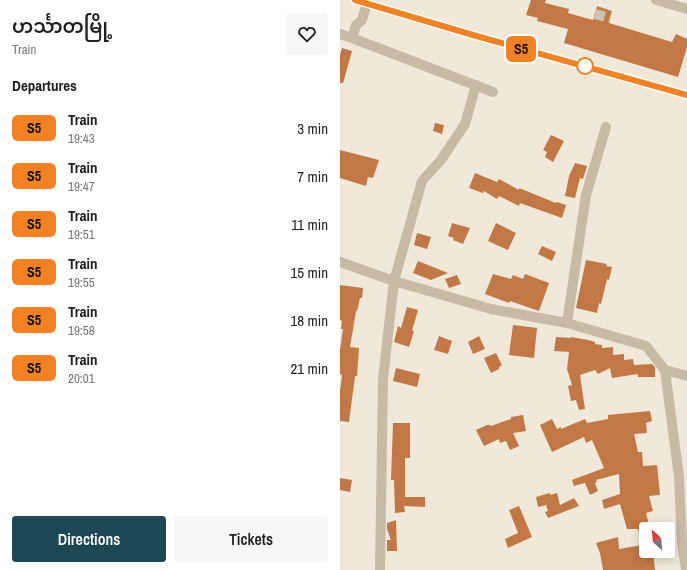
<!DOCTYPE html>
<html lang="en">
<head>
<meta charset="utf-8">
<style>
  body { margin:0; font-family:"Archivo Narrow","Noto Sans Myanmar",sans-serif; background:#f6f6f6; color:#202124; height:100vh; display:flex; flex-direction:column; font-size:15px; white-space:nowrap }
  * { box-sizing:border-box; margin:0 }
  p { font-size:13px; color:#757577 }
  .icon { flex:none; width:22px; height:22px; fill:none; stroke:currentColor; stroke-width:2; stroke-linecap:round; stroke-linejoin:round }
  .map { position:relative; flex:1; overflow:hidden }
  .side { display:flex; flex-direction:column; background:#fff; width:340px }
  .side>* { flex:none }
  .badge { padding:0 8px; border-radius:6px; font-size:14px; line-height:26px }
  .needle { width:26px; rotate:334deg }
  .tools { position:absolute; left:299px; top:522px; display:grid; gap:8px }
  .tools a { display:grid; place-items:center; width:36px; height:36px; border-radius:4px; background:#fff; box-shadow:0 2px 10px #0003; font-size:20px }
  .map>.badge { position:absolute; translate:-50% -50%; box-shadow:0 0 0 2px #fff }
  h2 { padding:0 12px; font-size:15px; line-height:36px }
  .round { display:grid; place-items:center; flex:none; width:42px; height:42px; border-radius:4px; background:#f6f6f6 }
  .head { display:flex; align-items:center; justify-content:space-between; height:68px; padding:0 12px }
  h1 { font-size:19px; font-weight:600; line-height:30px }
  .cta { display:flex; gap:8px; margin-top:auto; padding:8px 12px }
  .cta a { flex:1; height:46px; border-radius:4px; background:#1d4753; color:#fff; font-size:16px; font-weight:600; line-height:46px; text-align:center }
  .cta a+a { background:#f6f6f6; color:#202124 }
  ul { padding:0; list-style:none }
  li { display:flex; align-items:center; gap:12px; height:48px; padding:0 12px }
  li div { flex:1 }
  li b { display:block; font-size:15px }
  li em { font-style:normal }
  li .badge { min-width:44px; font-weight:700; text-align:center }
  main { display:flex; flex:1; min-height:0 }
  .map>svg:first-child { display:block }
  .building { fill:#c27845 }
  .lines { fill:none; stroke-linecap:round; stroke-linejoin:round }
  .minor-tunnel { stroke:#cac3b5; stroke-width:10; stroke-dasharray:10 5; stroke-linecap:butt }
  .minor { stroke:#c8bba5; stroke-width:10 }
  .rail { stroke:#342d26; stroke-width:3; stroke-dasharray:1 3; stroke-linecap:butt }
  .line-casing { stroke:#fff; stroke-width:9 }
  .line { stroke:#f58220; stroke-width:6 }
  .stop-dot { fill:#fff; stroke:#f58220; stroke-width:2 }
</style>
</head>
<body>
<main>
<section class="side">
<div class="head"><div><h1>ဟင်္သာတမြို့</h1><p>Train</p></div><a class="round"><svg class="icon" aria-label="heart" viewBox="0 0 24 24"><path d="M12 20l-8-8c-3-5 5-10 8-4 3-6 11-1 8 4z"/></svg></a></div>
<h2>Departures</h2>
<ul>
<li><span class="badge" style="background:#f58220;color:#111">S5</span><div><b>Train</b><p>19:43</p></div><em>3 min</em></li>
<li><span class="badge" style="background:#f58220;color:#111">S5</span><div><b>Train</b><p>19:47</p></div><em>7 min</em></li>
<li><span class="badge" style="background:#f58220;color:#111">S5</span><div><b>Train</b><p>19:51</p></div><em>11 min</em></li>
<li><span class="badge" style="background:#f58220;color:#111">S5</span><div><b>Train</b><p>19:55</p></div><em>15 min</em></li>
<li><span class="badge" style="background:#f58220;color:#111">S5</span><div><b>Train</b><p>19:58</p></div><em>18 min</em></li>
<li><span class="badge" style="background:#f58220;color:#111">S5</span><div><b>Train</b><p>20:01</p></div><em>21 min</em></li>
</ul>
<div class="cta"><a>Directions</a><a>Tickets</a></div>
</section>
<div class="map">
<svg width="347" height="570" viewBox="0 0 347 570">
  <rect width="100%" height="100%" fill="#f0e9d9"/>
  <!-- building -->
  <g class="building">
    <polygon points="191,0 206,0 205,3 229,9 228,13 253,20 257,6 272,11 269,23 332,42 336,34 347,39 347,47 338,77 224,43 228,29 197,21 198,18 186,15"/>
    <polygon points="2,48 12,51 3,83 0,83 0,55"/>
    <polygon points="95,123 104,125 102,134 93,131"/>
    <polygon points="211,135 224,141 213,162 205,157 207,152 203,150"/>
    <polygon points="0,150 39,160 33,178 28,177 26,186 0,178"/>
    <polygon points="235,163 247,166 243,179 240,178 235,198 225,196 229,176"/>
    <polygon points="135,173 157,182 159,179 179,190 179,188 216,203 217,202 226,205 222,218 180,203 179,206 159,196 157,199 144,191 143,193 129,188"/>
    <polygon points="112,223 130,228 123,244 113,240 114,238 108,236"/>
    <polygon points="156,223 176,233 168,250 148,241"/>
    <polygon points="77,233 91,237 87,249 74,245"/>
    <polygon points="202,246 216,252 212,261 198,254"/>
    <polygon points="246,260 267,264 266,266 272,267 269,280 267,279 261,304 259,303 257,313 236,308"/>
    <polygon points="78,261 108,273 91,280 73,273"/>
    <polygon points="153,274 171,279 173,275 183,279 185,274 209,283 199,311 170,301 169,303 145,294"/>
    <polygon points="117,275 121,284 109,288 105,279"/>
    <polygon points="0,285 23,288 22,298 20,298 17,311 16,311 10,347 19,348 17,376 15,376 9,422 0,421 0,391 2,375 0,374 0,350 3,329 1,329 2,321 0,320"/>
    <polygon points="67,307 78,310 72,331 74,331 69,347 54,342 58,326 61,328"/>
    <polygon points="173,325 197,328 194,358 169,355"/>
    <polygon points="99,336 112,341 108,354 94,350"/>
    <polygon points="139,336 145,349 133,354 128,342"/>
    <polygon points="216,337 231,338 231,337 248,340 255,342 255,344 262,345 262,348 273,347 273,355 284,354 284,360 293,359 294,365 312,364 315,367 315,377 298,377 298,374 272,378 270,368 258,374 255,370 240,375 245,409 239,410 236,400 231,401 228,386 232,385 227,369 229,352 214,351"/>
    <polygon points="156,353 162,365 159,367 159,369 151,373 144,358"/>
    <polygon points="56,368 80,374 77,387 53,381"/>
    <polygon points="310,411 312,421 306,423 307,433 294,434 298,452 302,452 303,466 317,465 320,495 309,496 313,511 306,513 310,529 306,529 306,551 313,551 315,570 263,570 260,553 256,543 278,537 279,549 302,545 298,529 287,529 280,504 264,509 262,500 280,494 279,474 256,480 257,482 255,483 258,491 250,495 245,483 234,486 232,480 264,468 252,440 246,443 244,437 212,452 200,425 212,419 217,429 221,427 221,429 245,419 247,423 268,419 268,415"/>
    <polygon points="183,415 186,431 173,433 179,446 170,450 166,441 160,443 159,439 144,446 136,430 147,425 150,425 151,426 171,419 171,417"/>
    <polygon points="53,423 70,423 70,458 65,458 65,497 85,497 85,507 64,506 65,512 55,513 54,480 51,480"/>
    <polygon points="0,478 12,480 10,492 0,490"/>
    <polygon points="210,493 210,495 217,493 220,505 234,498 239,506 208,518 205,512 208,511 206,505 198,507 196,497"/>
    <polygon points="179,506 192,537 168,548 165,539 178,533 169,510"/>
    <polygon points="56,520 57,551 47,551 47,540 51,540 47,529 47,523"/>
  </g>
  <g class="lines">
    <!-- minor-tunnel -->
    <polyline class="minor-tunnel" points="255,14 270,18"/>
    <!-- minor -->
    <g class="minor">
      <polyline points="316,0 347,9"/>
      <polyline points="0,34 12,38 16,25 22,20 28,0"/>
      <polyline points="12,38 153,92"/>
      <polyline points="0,262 54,281 151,309 227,323 306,346 325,370 347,376"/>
      <polyline points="227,323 246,195 266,127"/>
      <polyline points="325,370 339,477 342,543 346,570"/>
      <polyline points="40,570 43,379 54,281 82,181 101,160 125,124 136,85"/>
    </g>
    <!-- rail -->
    <polyline class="rail" points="15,0 133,35 347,95"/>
  </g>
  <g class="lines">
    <defs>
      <polyline id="line" points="15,0 133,35 347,95"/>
    </defs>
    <!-- line casing -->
    <use href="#line" class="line-casing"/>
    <!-- line -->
    <use href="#line" class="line"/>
  </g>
  <!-- markers -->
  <circle class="stop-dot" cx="245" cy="66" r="8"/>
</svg>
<div class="tools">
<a><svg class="needle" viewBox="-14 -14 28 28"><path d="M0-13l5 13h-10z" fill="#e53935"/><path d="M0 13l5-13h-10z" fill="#757577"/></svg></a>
</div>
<b class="badge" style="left:181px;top:49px;background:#f58220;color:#111">S5</b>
</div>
</main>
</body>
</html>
